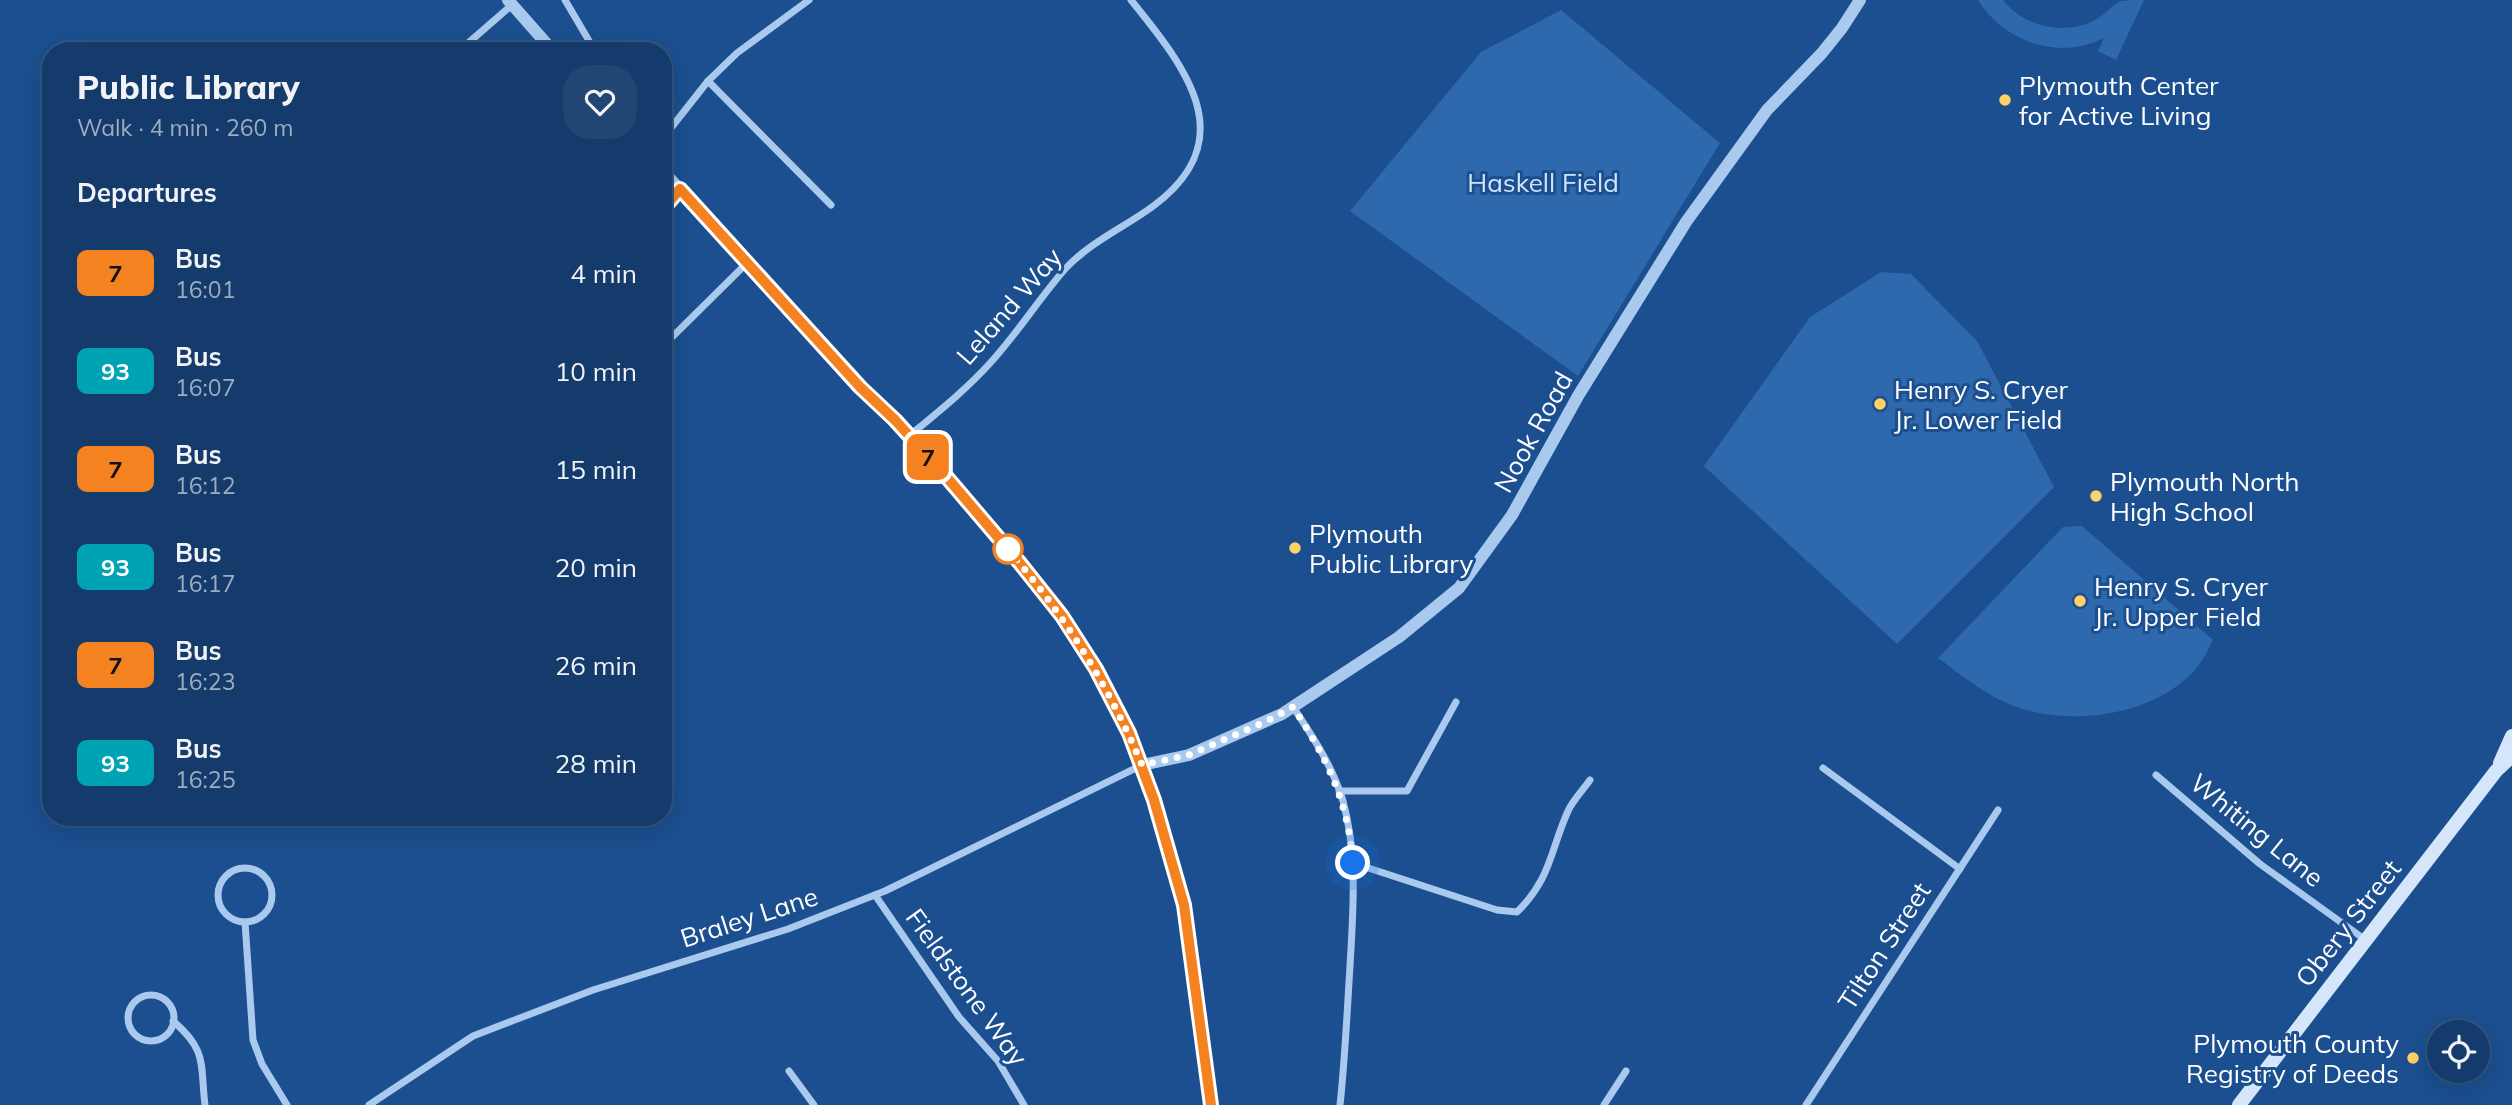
<!DOCTYPE html>
<html lang="en">
<head>
<meta charset="utf-8">
<style>
  body { margin:0; font-family:Mulish,sans-serif; background:#214673; color:#f1f3f6; height:100vh; display:flex; flex-direction:column; font-size:26px; white-space:nowrap }
  * { box-sizing:border-box; margin:0 }
  p { font-size:23px; color:#9dadc1 }
  .icon { flex:none; width:38px; height:38px; fill:none; stroke:currentColor; stroke-width:2; stroke-linecap:round; stroke-linejoin:round }
  .map { position:relative; flex:1; overflow:hidden }
  .details { position:absolute; left:42px; top:42px; width:630px; height:784px; display:flex; flex-direction:column; background:#143b6b; border-radius:28px; box-shadow:0 7px 28px #0002,0 0 0 2px #33557e }
  .details>* { flex:none }
  .badge { padding:0 14px; border-radius:10px; font-size:24px; line-height:46px }
  .buttons { position:absolute; left:2427px; top:1020px; display:grid; gap:14px }
  .buttons a { display:grid; place-items:center; width:63px; height:63px; border-radius:50%; background:#143b6b; box-shadow:0 7px 28px #0002,0 0 0 2px #33557e; font-size:35px }
  .you { position:absolute; width:35px; height:35px; margin:-18px; border:5px solid #fff; border-radius:50%; background:#1a73e8; box-shadow:0 0 0 10px #1a73e833 }
  .map>.badge { position:absolute; translate:-50% -50%; box-shadow:0 0 0 4px #fff }
  h2 { padding:0 35px; font-size:26px; line-height:63px }
  .round { display:grid; place-items:center; flex:none; width:74px; height:74px; border-radius:28px; background:#214673 }
  .head { display:flex; align-items:center; justify-content:space-between; height:119px; padding:0 35px }
  h1 { font-size:33px; font-weight:800; line-height:52px }
  ul { padding:0; list-style:none }
  li { display:flex; align-items:center; gap:21px; height:98px; padding:0 35px }
  li div { flex:1 }
  li b { display:block; font-size:26px }
  li em { font-style:normal }
  li .badge { min-width:77px; font-weight:700; text-align:center }
  .map>svg:first-child { display:block }
  .green { fill:#2e69ad }
  .lines { fill:none; stroke-linecap:round; stroke-linejoin:round }
  .minor { stroke:#a9c9ee; stroke-width:7 }
  .tertiary { stroke:#a9c9ee; stroke-width:12 }
  .secondary { stroke:#d6e6fa; stroke-width:14 }
  .line-casing { stroke:#fff; stroke-width:16 }
  .line { stroke:#f58220; stroke-width:10 }
  .walk { stroke:#fff; stroke-width:7; stroke-dasharray:0 12.6 }
  .poi-dot { fill:#ffd166; stroke:#1b4f8f; stroke-width:2.5 }
  .stop-dot { fill:#fff; stroke:#f58220; stroke-width:3.5 }
  .labels { text-anchor:middle; dominant-baseline:central; stroke-width:6; stroke-linejoin:round; paint-order:stroke }
  .poi-label { font-size:26px; fill:#fff; stroke:#1b4f8f; text-anchor:start }
  .park-label { font-size:26px; fill:#cfe3fa; stroke:#1b4f8f }
  .street-label { font-size:26px; fill:#fff; stroke:#1b4f8f }
</style>
</head>
<body>
<div class="map">
<svg width="2512" height="1105" viewBox="0 0 2512 1105">
  <rect width="100%" height="100%" fill="#1b4f8f"/>
  <!-- green -->
  <g class="green">
    <path d="M 1978,0 L 2003,0 C 2024,28 2067,36 2097,19 C 2105,14 2110,7 2118,2 C 2123,0 2137,0 2144,0 L 2116,60 L 2098,51 L 2104,38 C 2059,61 2004,42 1978,0 Z"/>
    <polygon points="1561,10 1720,143 1578,376 1350,211 1481,52"/>
    <polygon points="1881,272 1911,274 1977,341 2054,487 1897,644 1704,466 1810,317"/>
    <path d="M 2082,526 L 2213,640 C 2206,654 2200,666 2189,676 C 2149,715 2071,726 2020,708 C 1989,698 1964,677 1938,658 L 2063,527 Z"/>
  </g>
  <g class="lines">
    <!-- minor -->
    <g class="minor">
      <polyline points="565,0 595,51"/>
      <polyline points="459,51 512,5"/>
      <polyline points="708,81 831,205"/>
      <polyline points="663,138 708,81 737,53 809,0"/>
      <polyline points="663,209 680,189"/>
      <polyline points="663,346 747,263"/>
      <path d="M 909,436 C 938,412 967,389 992,361 C 1018,332 1039,299 1065,269 C 1089,243 1123,228 1152,207 C 1244,140 1186,68 1131,0"/>
      <path d="M 1293,707 C 1313,737 1333,767 1343,801 C 1358,855 1353,911 1350,966 C 1347,1013 1345,1059 1340,1105"/>
      <polyline points="1823,768 1960,869"/>
      <polyline points="2156,775 2260,864 2367,941"/>
      <polyline points="1339,791 1407,791 1456,702"/>
      <path d="M 1353,863 L 1497,910 L 1517,912 C 1551,879 1550,851 1568,811 C 1573,800 1583,790 1590,780"/>
      <circle cx="245" cy="895" r="27"/>
      <polyline points="875,895 959,1017 998,1061 1024,1105"/>
      <polyline points="245,922 253,1040 262,1064 287,1105"/>
      <circle cx="151" cy="1018" r="23"/>
      <path d="M 173,1021 C 208,1051 200,1064 205,1105"/>
      <polyline points="789,1071 814,1105"/>
      <polyline points="369,1105 473,1036 593,990 788,929 885,891 1142,765"/>
      <polyline points="1604,1105 1626,1071"/>
      <polyline points="1806,1105 1998,810"/>
    </g>
    <!-- tertiary -->
    <g class="tertiary">
      <polyline points="508,0 553,51"/>
      <polyline points="663,171 860,387 895,420 944,474 1041,589 1081,644 1129,733 1154,800 1182,893 1211,1105"/>
      <polyline points="1142,765 1189,755 1282,714 1399,637 1459,588 1512,515 1578,396 1686,222 1767,110 1822,53 1842,28 1860,0"/>
    </g>
    <!-- secondary -->
    <g class="secondary">
      <polyline points="2500,763 2512,736"/>
      <polyline points="2239,1105 2496,771 2512,756"/>
    </g>
  </g>
  <g class="lines">
    <defs>
      <polyline id="line" points="663,209 680,189 860,387 895,420 944,474 1019,562 1062,616 1096,669 1129,733 1154,800 1184,905 1211,1105"/>
    </defs>
    <!-- line casing -->
    <use href="#line" class="line-casing"/>
    <!-- line -->
    <use href="#line" class="line"/>
    <!-- walk -->
    <path class="walk" d="M 1008,549 L 1004,545 C 1063,612 1108,684 1142,765 L 1189,755 L 1267,721 L 1293,707 C 1327,758 1348,801 1353,863"/>
  </g>
  <!-- markers -->
  <g class="poi-dot">
    <circle cx="2005" cy="100" r="7"/>
    <circle cx="1880" cy="404" r="7"/>
    <circle cx="2096" cy="496" r="7"/>
    <circle cx="1295" cy="548" r="7"/>
    <circle cx="2080" cy="601" r="7"/>
    <circle cx="2413" cy="1058" r="7"/>
  </g>
  <circle class="stop-dot" cx="1008" cy="549" r="14"/>
  <g class="labels">
    <!-- poi labels -->
    <g class="poi-label">
      <text x="2019" y="85">Plymouth Center<tspan x="2019" dy="30">for Active Living</tspan></text>
      <text x="1894" y="389">Henry S. Cryer<tspan x="1894" dy="30">Jr. Lower Field</tspan></text>
      <text x="2110" y="481">Plymouth North<tspan x="2110" dy="30">High School</tspan></text>
      <text x="1309" y="533">Plymouth<tspan x="1309" dy="30">Public Library</tspan></text>
      <text x="2094" y="586">Henry S. Cryer<tspan x="2094" dy="30">Jr. Upper Field</tspan></text>
      <text x="2399" y="1043" text-anchor="end">Plymouth County<tspan x="2399" dy="30">Registry of Deeds</tspan></text>
    </g>
    <!-- park labels -->
    <g class="park-label">
      <text x="1543" y="182">Haskell Field</text>
    </g>
    <!-- street labels -->
    <g class="street-label">
      <text transform="translate(1009 306) rotate(-49)">Leland Way</text>
      <text transform="translate(1533 432) rotate(-61)">Nook Road</text>
      <text transform="translate(2257 830) rotate(39)">Whiting Lane</text>
      <text transform="translate(749 917) rotate(-18)">Braley Lane</text>
      <text transform="translate(2348 923) rotate(-52)">Obery Street</text>
      <text transform="translate(1884 946) rotate(-57)">Tilton Street</text>
      <text transform="translate(967 987) rotate(54)">Fieldstone Way</text>
    </g>
  </g>
</svg>
<div class="buttons">
<a><svg class="icon" aria-label="locate" viewBox="0 0 24 24"><circle cx="12" cy="12" r="6"/><path d="M12 2v4M12 18v4M2 12h4M18 12h4"/></svg></a>
</div>
<div class="you" style="left:1353px;top:863px"></div>
<b class="badge" style="left:928px;top:457px;background:#f58220;color:#111">7</b>
<section class="details">
<div class="head"><div><h1>Public Library</h1><p>Walk · 4 min · 260 m</p></div><a class="round"><svg class="icon" aria-label="heart" viewBox="0 0 24 24"><path d="M12 20l-8-8c-3-5 5-10 8-4 3-6 11-1 8 4z"/></svg></a></div>
<h2>Departures</h2>
<ul>
<li><span class="badge" style="background:#f58220;color:#111">7</span><div><b>Bus</b><p>16:01</p></div><em>4 min</em></li>
<li><span class="badge" style="background:#00a3b4;color:#fff">93</span><div><b>Bus</b><p>16:07</p></div><em>10 min</em></li>
<li><span class="badge" style="background:#f58220;color:#111">7</span><div><b>Bus</b><p>16:12</p></div><em>15 min</em></li>
<li><span class="badge" style="background:#00a3b4;color:#fff">93</span><div><b>Bus</b><p>16:17</p></div><em>20 min</em></li>
<li><span class="badge" style="background:#f58220;color:#111">7</span><div><b>Bus</b><p>16:23</p></div><em>26 min</em></li>
<li><span class="badge" style="background:#00a3b4;color:#fff">93</span><div><b>Bus</b><p>16:25</p></div><em>28 min</em></li>
</ul>
</section>
</div>
</body>
</html>
